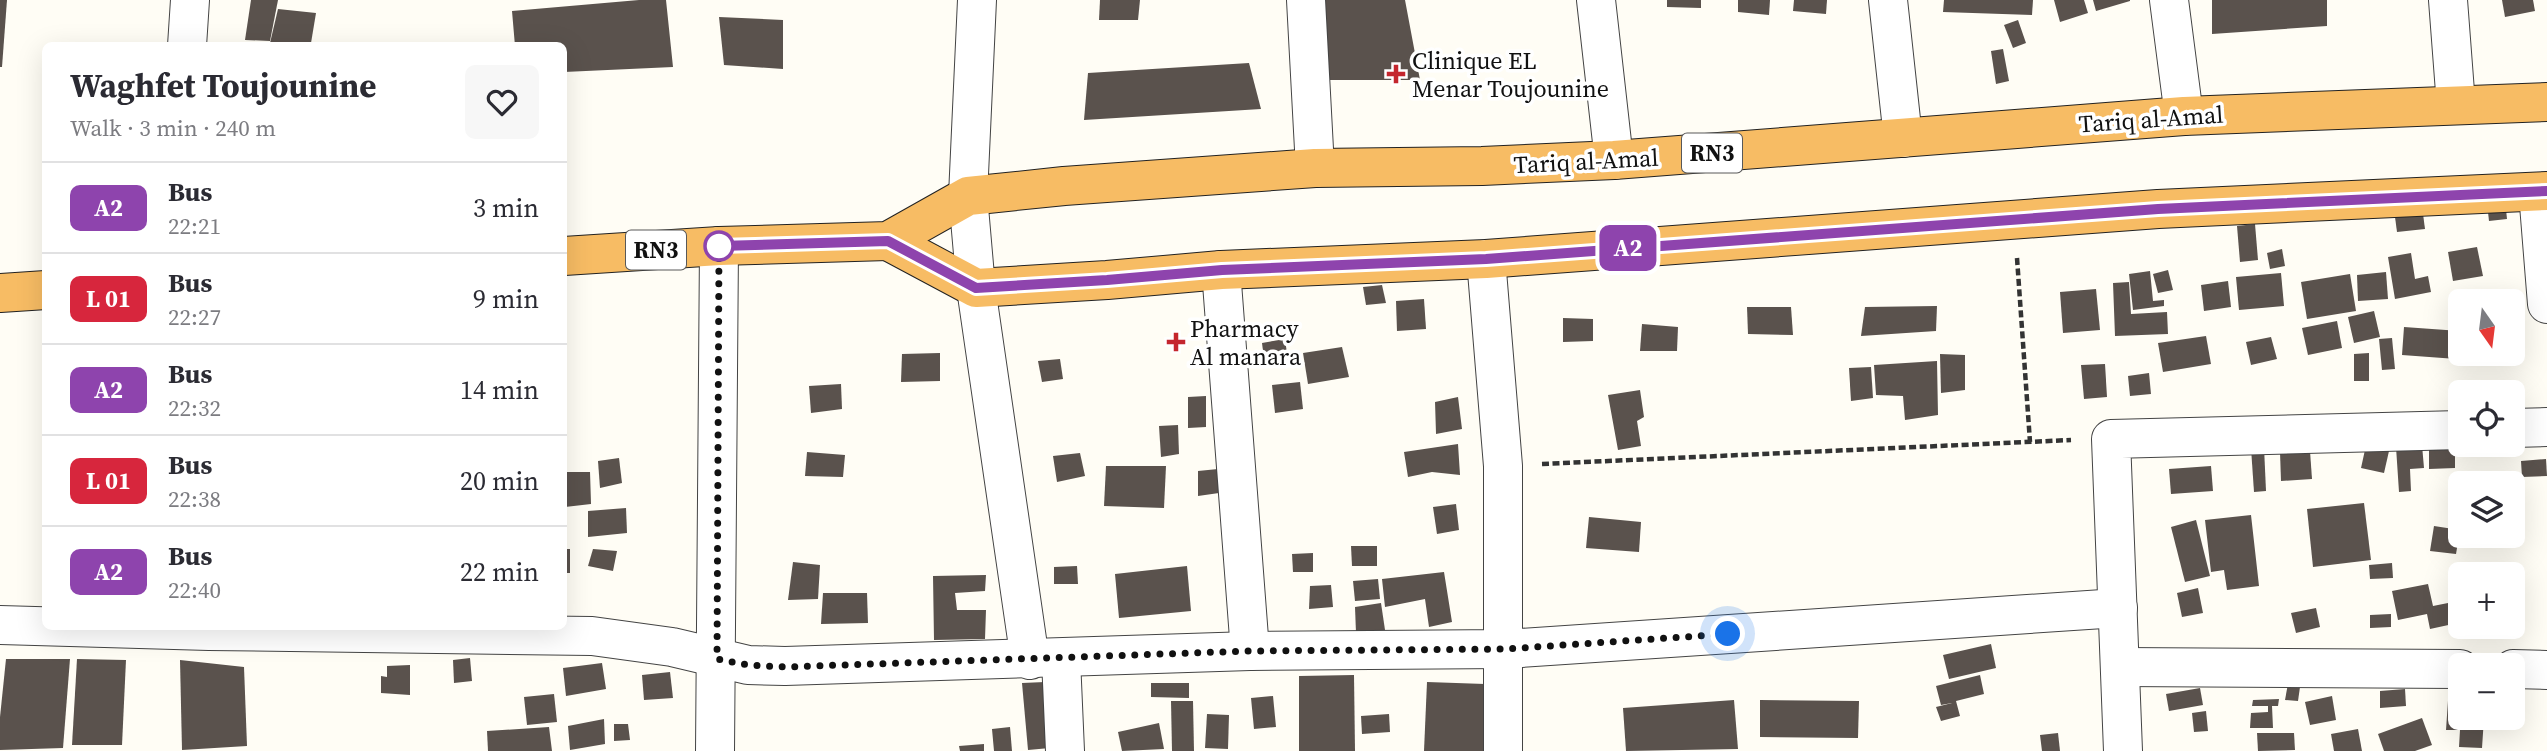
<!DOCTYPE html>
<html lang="en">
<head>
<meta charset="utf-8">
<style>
  body { margin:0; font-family:"Source Serif 4",serif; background:#f7f7f7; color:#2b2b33; height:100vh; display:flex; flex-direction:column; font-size:26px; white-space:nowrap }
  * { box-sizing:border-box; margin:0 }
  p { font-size:23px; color:#7c7c81 }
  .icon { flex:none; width:38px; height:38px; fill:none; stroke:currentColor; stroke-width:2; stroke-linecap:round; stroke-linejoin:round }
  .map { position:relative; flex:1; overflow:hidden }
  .side { position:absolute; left:42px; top:42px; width:525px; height:588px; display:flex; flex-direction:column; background:#fff; border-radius:10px; box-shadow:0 7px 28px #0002 }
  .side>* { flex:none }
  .badge { padding:0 14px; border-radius:10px; font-size:24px; line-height:46px }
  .needle { width:46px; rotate:166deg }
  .controls { position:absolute; left:2448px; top:289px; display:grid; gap:14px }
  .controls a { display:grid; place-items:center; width:77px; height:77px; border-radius:10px; background:#fff; box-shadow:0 7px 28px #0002; font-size:35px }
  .you { position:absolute; width:35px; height:35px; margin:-18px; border:5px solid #fff; border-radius:50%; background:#1a73e8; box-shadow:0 0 0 10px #1a73e833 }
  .map>.badge { position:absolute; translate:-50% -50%; box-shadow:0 0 0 4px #fff }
  .round { display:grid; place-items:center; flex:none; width:74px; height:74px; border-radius:10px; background:#f7f7f7 }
  .summary { display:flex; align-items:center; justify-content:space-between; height:119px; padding:0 28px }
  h1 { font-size:33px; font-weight:700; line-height:52px }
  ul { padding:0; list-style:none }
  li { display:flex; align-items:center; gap:21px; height:91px; padding:0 28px; border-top:2px solid #e1e1e2 }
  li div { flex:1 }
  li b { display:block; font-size:26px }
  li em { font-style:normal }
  li .badge { min-width:77px; font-weight:700; text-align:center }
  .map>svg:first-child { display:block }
  .building { fill:#5a524d }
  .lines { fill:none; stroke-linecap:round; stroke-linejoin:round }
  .minor-casing { stroke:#444; stroke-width:40 }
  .trunk-casing { stroke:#222; stroke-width:40 }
  .path { stroke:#333; stroke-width:4.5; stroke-dasharray:7 3.5; stroke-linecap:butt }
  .minor { stroke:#fff; stroke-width:38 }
  .trunk { stroke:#f7bc64; stroke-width:38 }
  .line-casing { stroke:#fff; stroke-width:16 }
  .line { stroke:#8e44ad; stroke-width:10 }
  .walk { stroke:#111; stroke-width:7; stroke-dasharray:0 12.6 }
  .poi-dot { fill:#c4262e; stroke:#fff; stroke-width:2.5 }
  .stop-dot { fill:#fff; stroke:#8e44ad; stroke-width:3.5 }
  .labels { text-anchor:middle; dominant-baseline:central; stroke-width:7; stroke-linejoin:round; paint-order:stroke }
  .shield { fill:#fff; stroke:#585858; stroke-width:2 }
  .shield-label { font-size:23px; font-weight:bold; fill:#111 }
  .poi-label { font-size:24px; fill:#111; stroke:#fff; text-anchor:start }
  .street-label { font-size:24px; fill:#111; stroke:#fff }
</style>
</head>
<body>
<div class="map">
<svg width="2547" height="751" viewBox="0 0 2547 751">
  <rect width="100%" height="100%" fill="#fffdf5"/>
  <!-- building -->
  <g class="building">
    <polygon points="0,0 7,0 2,67 0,67"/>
    <polygon points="251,0 278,0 270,41 245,40"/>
    <polygon points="639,0 666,0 673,67 564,72 564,46 515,46 512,11"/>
    <polygon points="1100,0 1140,0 1138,20 1099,20"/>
    <polygon points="1319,0 1405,0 1420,80 1324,80"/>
    <polygon points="1667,0 1701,0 1701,8 1667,7"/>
    <polygon points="1738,0 1770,0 1769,15 1738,12"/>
    <polygon points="1794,0 1827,0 1826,14 1793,11"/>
    <polygon points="1944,0 2033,0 2032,15 1943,12"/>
    <polygon points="2054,0 2084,0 2088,13 2060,22"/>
    <polygon points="2093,0 2130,0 2130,1 2096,11"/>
    <polygon points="2212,0 2327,0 2327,26 2212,34"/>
    <polygon points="2502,0 2533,0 2535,11 2505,17"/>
    <polygon points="278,9 316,13 311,43 270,43"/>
    <polygon points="719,17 783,20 783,69 724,65"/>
    <polygon points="2018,20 2026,43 2013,48 2004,25"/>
    <polygon points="2003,49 2009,81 1996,84 1991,51"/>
    <polygon points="1249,63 1261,109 1084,120 1088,73"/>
    <polygon points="2505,200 2507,219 2489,221 2487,203"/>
    <polygon points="2423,214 2425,229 2397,232 2395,217"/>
    <polygon points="2255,224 2258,260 2240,262 2237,226"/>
    <polygon points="2477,247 2483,276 2453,281 2448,252"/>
    <polygon points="2282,249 2285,266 2270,269 2267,253"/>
    <polygon points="2411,253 2415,279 2428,276 2431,292 2395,299 2388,257"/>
    <polygon points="2168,270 2173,290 2158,293 2153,274"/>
    <polygon points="2150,271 2153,301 2164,300 2164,306 2133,310 2129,274"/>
    <polygon points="2386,272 2388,299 2358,301 2357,275"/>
    <polygon points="2281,273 2284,306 2239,310 2236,277"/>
    <polygon points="2350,274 2356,311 2307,319 2301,282"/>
    <polygon points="2228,281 2231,307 2204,311 2201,285"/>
    <polygon points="2129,282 2131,314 2167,312 2168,334 2115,336 2113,283"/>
    <polygon points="1382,285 1386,303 1366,305 1363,287"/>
    <polygon points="2096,289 2100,330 2063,333 2060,292"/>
    <polygon points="1424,299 1426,329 1397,331 1396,301"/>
    <polygon points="1937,306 1936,331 1861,336 1865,307"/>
    <polygon points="1747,307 1791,307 1793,335 1748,334"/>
    <polygon points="2374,311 2380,337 2354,343 2348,317"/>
    <polygon points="1563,318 1593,319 1593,341 1563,342"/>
    <polygon points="2337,321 2342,348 2308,355 2302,328"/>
    <polygon points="1642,324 1678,327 1677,351 1640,351"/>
    <polygon points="2404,327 2460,331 2460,354 2470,354 2470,360 2402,355"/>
    <polygon points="2206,336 2211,364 2163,372 2158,343"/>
    <polygon points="2271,337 2277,359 2251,365 2246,342"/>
    <polygon points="2392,338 2395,369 2382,370 2379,339"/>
    <polygon points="1285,339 1288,361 1265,366 1262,343"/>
    <polygon points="1342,347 1349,377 1308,384 1303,353"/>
    <polygon points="940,353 940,381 901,382 902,354"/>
    <polygon points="2369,353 2369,381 2354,381 2354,354"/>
    <polygon points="1940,354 1965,355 1965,390 1941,393"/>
    <polygon points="1060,359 1063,379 1042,382 1038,361"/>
    <polygon points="1937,361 1938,415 1905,420 1903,396 1876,395 1874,365"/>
    <polygon points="2105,364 2107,397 2084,399 2081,365"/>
    <polygon points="1871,367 1873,398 1851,401 1849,368"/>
    <polygon points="2149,373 2151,394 2130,396 2128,376"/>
    <polygon points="1300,382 1303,409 1275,413 1272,385"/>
    <polygon points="841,384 842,409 811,413 809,386"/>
    <polygon points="1640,390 1644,417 1637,421 1641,446 1618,450 1608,395"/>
    <polygon points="1206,396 1206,427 1188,428 1188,397"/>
    <polygon points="1458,397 1462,429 1436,434 1435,402"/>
    <polygon points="1178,425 1179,454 1161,457 1159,426"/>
    <polygon points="2368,436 2389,451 2384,473 2361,468"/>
    <polygon points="1458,444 1460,475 1432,472 1408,477 1404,452"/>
    <polygon points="2422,445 2424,468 2410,469 2411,491 2399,492 2396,447"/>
    <polygon points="2264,447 2266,491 2254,492 2251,448"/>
    <polygon points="2455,448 2455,468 2429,469 2429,449"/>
    <polygon points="2310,451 2312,479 2281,481 2280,452"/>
    <polygon points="807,452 845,455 843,477 805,476"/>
    <polygon points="1080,453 1085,476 1057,482 1053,456"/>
    <polygon points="619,458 622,483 600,488 598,461"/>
    <polygon points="2546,459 2547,476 2522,477 2521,461"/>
    <polygon points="1106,466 1166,466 1164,508 1104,506"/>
    <polygon points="2211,466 2213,491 2171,494 2169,469"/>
    <polygon points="1218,469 1219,493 1198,496 1198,471"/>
    <polygon points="564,472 590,472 591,504 565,507"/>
    <polygon points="2364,503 2371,560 2313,567 2307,509"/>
    <polygon points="1456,504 1459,530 1437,534 1433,507"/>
    <polygon points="626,508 627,533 588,537 588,511"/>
    <polygon points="2251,515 2259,586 2227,590 2224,570 2211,572 2205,520"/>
    <polygon points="1589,517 1641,522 1639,552 1586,548"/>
    <polygon points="2196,520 2210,576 2185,582 2171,527"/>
    <polygon points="2434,526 2460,530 2456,554 2430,551"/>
    <polygon points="1351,546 1377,546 1377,566 1352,566"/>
    <rect x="564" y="549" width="6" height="24"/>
    <polygon points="593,549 617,551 613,571 588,566"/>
    <polygon points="1313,553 1313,572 1293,572 1292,554"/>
    <polygon points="793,562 820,565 818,599 788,600"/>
    <polygon points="2392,563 2393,578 2370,579 2369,565"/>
    <polygon points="1077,566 1078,584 1054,584 1054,567"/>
    <polygon points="1187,566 1191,611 1119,618 1115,574"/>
    <polygon points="1444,572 1452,622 1429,627 1425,599 1385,607 1382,579"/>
    <polygon points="986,575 985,591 955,593 957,610 986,610 985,639 934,640 933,576"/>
    <polygon points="1378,579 1380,599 1355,601 1353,581"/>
    <polygon points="2428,584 2433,606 2448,603 2453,624 2430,629 2427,614 2398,620 2392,591"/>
    <polygon points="1331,585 1333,607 1309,609 1310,586"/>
    <polygon points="2198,588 2203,613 2182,617 2177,593"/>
    <polygon points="823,593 867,593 868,623 821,624"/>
    <polygon points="1381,603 1385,630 1356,633 1355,607"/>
    <polygon points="2316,608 2320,627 2296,633 2291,613"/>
    <polygon points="2391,614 2391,627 2370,628 2370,615"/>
    <polygon points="1991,644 1996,668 1949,679 1943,655"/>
    <polygon points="470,658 472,681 454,683 453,660"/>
    <polygon points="6,659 70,659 63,748 0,750 0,717"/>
    <polygon points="77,659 126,660 122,745 72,745"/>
    <polygon points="180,660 244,667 247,746 182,750"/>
    <polygon points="602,663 606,689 566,696 563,668"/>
    <polygon points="410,665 410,695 381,693 381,676 387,677 387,666"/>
    <polygon points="670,672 673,698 644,700 642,675"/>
    <polygon points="1354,675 1355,751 1299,751 1299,676"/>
    <polygon points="1980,675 1984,694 1956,701 1960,716 1941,721 1936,707 1952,703 1941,705 1936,686"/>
    <polygon points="2289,678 2301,680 2298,701 2285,700"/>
    <polygon points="1045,682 1050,748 1028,750 1022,683"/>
    <polygon points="1427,682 1485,684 1483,751 1424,751"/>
    <polygon points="1151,683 1189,683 1189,698 1151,697"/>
    <polygon points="2449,686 2460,687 2460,718 2484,718 2482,748 2459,747 2460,730 2446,730"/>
    <polygon points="2200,688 2203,705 2169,711 2166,694"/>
    <polygon points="2405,689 2406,706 2380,708 2380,691"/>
    <polygon points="554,694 557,722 527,725 524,697"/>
    <polygon points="1273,696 1276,727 1254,729 1251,698"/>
    <polygon points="2332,696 2336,720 2310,725 2305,702"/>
    <polygon points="2279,699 2278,706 2272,706 2273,728 2250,728 2251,713 2268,712 2268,706 2252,706 2253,700"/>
    <polygon points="1734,700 1738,749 1626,751 1623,708"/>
    <polygon points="1760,700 1859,701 1858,738 1760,737"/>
    <polygon points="1171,701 1193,701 1194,751 1172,751"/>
    <polygon points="2206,711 2208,731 2194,732 2192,713"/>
    <polygon points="1207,714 1229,715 1228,749 1205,748"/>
    <polygon points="1389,714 1390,732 1362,734 1361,716"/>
    <polygon points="2422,718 2432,745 2415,751 2384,751 2378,734"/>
    <polygon points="604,719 605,744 570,750 568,726"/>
    <polygon points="1159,723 1164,749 1122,751 1118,732"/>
    <polygon points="614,724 628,724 630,740 614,741"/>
    <polygon points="549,727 552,751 488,751 487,731"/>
    <polygon points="1010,727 1012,751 994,751 992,729"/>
    <polygon points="2358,729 2362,751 2334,751 2331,734"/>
    <polygon points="2058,733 2060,751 2042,751 2040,735"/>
    <polygon points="2257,733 2294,733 2295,750 2258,751"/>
    <polygon points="984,744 984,751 960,751 959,746"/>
  </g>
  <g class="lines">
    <defs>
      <g id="minor">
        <polyline points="977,0 968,196 976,288 1030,660"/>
        <polyline points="1306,0 1315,168"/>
        <polyline points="1596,0 1614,160"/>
        <polyline points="1888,0 1903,138"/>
        <polyline points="2169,0 2184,116"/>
        <polyline points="2448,0 2456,105"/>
        <polyline points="187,46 190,0"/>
        <polyline points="2538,192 2547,304"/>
        <polyline points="1486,259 1503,466 1503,751"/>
        <polyline points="1221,270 1250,651"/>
        <polyline points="2513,428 2547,427"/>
        <polyline points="0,625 209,631 592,636 672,647 748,665 785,666 1250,651 1505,649 2118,608"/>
        <polyline points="1061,659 1065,751"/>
        <polyline points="2121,667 2460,669"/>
        <polyline points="2513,669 2547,670"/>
        <polyline points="715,751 719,246"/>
        <polyline points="2123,751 2111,439 2460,430"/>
      </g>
      <g id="trunk">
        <polyline points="888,241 976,288 1107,280 1221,270 1486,259 2158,209 2547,191"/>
        <polyline points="564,256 719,246 888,241 968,196 1064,186 1315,168 1482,166 1614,160 2184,116 2547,102"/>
        <polyline points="0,293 46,290"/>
      </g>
    </defs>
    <!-- minor casing -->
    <use href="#minor" class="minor-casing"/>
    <!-- trunk casing -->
    <use href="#trunk" class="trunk-casing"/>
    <!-- path -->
    <g class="path">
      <polyline points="2017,258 2030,442"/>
      <polyline points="1542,464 2071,440"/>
    </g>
    <!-- minor -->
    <use href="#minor" class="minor"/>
    <!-- trunk -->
    <use href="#trunk" class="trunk"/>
  </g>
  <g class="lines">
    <defs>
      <polyline id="line" points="719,246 888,241 976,288 1107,280 1222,270 1486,259 2158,209 2547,191"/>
    </defs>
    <!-- line casing -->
    <use href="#line" class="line-casing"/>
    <!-- line -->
    <use href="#line" class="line"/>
    <!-- walk -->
    <polyline class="walk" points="719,246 717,659 748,665 785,667 1250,651 1505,649 1728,634"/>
  </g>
  <!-- markers -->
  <g class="poi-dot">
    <path d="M1392.5 63.5h7v7h7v7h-7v7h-7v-7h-7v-7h7z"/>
    <path d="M1172.5 331.5h7v7h7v7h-7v7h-7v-7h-7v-7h7z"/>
  </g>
  <circle class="stop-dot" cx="719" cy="246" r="14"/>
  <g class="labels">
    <!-- shield labels -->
    <g class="shield">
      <rect x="1682" y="133.5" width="60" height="39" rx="5"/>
      <rect x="626" y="230.5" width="60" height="39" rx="5"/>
    </g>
    <g class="shield-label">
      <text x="1712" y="153">RN3</text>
      <text x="656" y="250">RN3</text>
    </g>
    <!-- poi labels -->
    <g class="poi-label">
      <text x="1412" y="60">Clinique EL<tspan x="1412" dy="28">Menar Toujounine</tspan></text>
      <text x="1190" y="328">Pharmacy<tspan x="1190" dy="28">Al manara</tspan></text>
    </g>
    <!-- street labels -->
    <g class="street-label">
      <text transform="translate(2151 119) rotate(-4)">Tariq al-Amal</text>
      <text transform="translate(1586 161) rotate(-3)">Tariq al-Amal</text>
    </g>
  </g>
</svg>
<div class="controls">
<a><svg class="needle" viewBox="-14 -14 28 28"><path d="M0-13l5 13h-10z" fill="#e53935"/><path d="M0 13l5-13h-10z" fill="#7c7c81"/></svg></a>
<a><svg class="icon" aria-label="locate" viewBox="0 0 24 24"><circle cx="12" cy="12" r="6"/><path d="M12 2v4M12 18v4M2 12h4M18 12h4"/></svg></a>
<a><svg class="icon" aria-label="layers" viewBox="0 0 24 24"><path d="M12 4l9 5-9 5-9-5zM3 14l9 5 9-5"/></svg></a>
<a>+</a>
<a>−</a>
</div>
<div class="you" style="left:1728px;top:634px"></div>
<b class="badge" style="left:1628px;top:248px;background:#8e44ad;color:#fff">A2</b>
<section class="side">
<div class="summary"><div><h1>Waghfet Toujounine</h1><p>Walk · 3 min · 240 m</p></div><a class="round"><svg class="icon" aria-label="heart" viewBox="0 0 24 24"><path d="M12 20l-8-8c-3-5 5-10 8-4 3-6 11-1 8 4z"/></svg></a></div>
<ul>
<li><span class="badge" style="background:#8e44ad;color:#fff">A2</span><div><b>Bus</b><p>22:21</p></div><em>3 min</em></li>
<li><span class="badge" style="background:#d7263d;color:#fff">L 01</span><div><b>Bus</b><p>22:27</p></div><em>9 min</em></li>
<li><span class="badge" style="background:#8e44ad;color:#fff">A2</span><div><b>Bus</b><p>22:32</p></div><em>14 min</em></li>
<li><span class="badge" style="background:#d7263d;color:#fff">L 01</span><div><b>Bus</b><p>22:38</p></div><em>20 min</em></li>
<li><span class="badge" style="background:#8e44ad;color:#fff">A2</span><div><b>Bus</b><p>22:40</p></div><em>22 min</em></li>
</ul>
</section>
</div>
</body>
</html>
